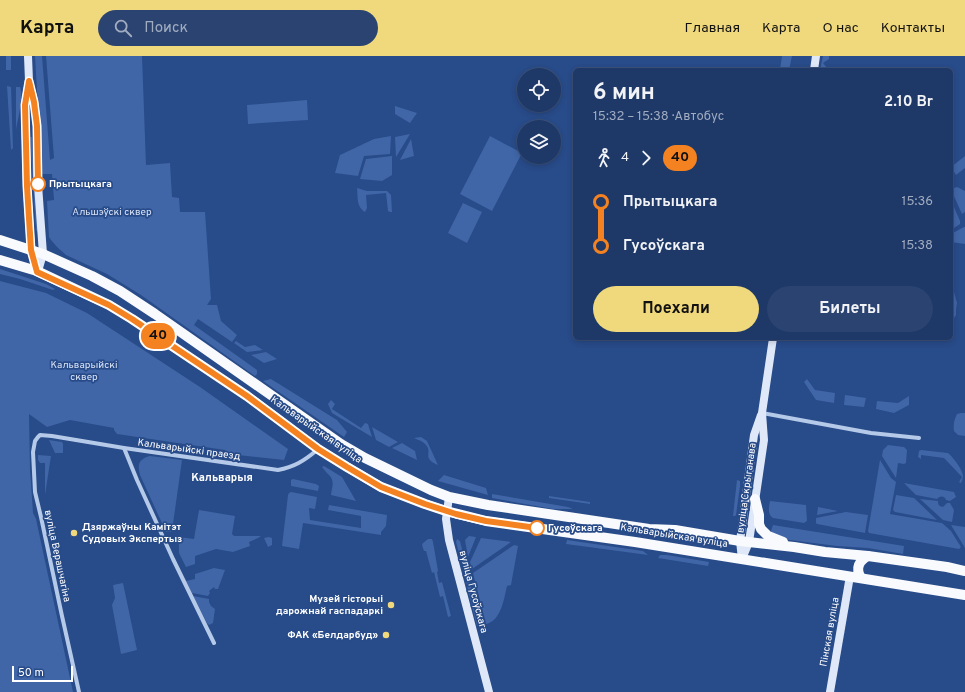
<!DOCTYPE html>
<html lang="ru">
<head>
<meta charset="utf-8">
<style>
  body { margin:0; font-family:Overpass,sans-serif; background:#2b4370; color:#f1f3f6; height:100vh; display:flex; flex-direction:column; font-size:15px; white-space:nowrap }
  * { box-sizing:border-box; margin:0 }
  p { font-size:13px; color:#a1acc0 }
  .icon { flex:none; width:22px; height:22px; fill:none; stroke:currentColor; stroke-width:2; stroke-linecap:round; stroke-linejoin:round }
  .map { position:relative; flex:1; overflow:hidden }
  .drawer { position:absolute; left:573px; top:12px; width:380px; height:272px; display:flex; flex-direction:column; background:#1e3867; border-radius:6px; box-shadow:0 2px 6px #0003,0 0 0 1px #3c527b }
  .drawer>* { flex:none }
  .badge { padding:0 8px; border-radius:13px; font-size:14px; line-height:26px }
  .fabs { position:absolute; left:517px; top:12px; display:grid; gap:8px }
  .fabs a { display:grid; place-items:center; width:44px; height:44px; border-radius:50%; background:#1e3867; box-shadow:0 2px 6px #0003,0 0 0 1px #3c527b; font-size:20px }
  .scale { position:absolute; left:12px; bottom:10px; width:61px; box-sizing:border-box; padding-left:4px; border:2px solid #fff; border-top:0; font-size:11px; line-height:14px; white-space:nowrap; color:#fff; -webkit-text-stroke:3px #284b89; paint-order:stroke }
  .map>.badge { position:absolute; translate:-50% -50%; box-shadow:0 0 0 2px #fff }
  .legs { display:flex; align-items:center; gap:6px; height:44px; padding:0 20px; font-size:13px }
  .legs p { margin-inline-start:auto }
  .headline { display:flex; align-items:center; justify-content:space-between; height:68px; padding:0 20px }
  h1 { font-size:22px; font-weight:700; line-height:30px }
  .action { display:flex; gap:8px; margin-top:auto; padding:8px 20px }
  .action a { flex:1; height:46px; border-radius:24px; background:#f0d87c; color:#111; font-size:16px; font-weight:700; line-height:46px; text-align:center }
  .action a+a { background:#2b4370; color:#f1f3f6 }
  ul { padding:0 20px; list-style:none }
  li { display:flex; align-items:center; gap:14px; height:44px; font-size:15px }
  li i { display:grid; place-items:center; width:6px; height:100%; margin:0 5px; background:currentColor }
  li i::after { content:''; width:10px; height:10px; margin:-5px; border:3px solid; border-radius:50%; background:#1e3867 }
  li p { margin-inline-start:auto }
  li:first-child i { background:linear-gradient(#0000 50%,currentColor 0) }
  li:last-child i { background:linear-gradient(currentColor 50%,#0000 0) }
  header { display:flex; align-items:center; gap:24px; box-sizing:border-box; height:56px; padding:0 20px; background:#f0d87c; color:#111 }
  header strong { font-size:19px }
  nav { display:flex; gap:22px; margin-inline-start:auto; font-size:14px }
  .search { width:280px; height:36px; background:#2b4370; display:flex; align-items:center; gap:10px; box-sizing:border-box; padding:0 14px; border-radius:22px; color:#a1acc0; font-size:15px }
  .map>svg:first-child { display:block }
  .green { fill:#4066a7 }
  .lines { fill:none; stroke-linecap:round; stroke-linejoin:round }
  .street { stroke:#b5c9e9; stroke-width:4 }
  .secondary { stroke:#dfe8f8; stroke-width:8 }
  .primary { stroke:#f8fafe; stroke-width:10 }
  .line-1-casing { stroke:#fff; stroke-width:9 }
  .line-1 { stroke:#f58220; stroke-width:6 }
  .stop-1-dot { fill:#fff; stroke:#f58220; stroke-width:2 }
  .poi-dot { fill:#f0d87c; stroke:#284b89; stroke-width:1.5 }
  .labels { text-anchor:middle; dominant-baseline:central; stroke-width:3.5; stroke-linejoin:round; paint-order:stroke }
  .stop-label { font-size:10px; font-weight:bold; fill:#fff; stroke:#284b89; text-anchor:start }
  .park-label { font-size:10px; fill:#d9e4f7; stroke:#284b89 }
  .street-label { font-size:10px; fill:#fff; stroke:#284b89 }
  .poi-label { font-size:10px; font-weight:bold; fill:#fff; stroke:#284b89; text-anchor:end }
  .neighbourhood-label { font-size:11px; font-weight:bold; fill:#fff; stroke:#284b89 }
</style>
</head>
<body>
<header>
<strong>Карта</strong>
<div class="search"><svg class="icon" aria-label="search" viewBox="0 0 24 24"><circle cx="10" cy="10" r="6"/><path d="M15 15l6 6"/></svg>Поиск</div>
<nav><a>Главная</a><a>Карта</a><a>О нас</a><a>Контакты</a></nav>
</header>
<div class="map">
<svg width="965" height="636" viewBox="0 0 965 636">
  <rect width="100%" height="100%" fill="#284b89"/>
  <!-- green -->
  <g class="green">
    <rect x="6" y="0" width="5" height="14"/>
    <polygon points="35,0 42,0 50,104 54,102 46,0 142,0 146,109 170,107 172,141 179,142 180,156 205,156 211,243 207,249 217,249 221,265 237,279 232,286 198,263 194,269 257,314 257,318 255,320 141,239 107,218 66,199 57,191 51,184 49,181 47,145 54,144 52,118 42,118"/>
    <polygon points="782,0 792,0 789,14 780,14"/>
    <polygon points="823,0 829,0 829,3 823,7 827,12 826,14 820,14"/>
    <polygon points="7,30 11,31 13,92 11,94"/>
    <path d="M 16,31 L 20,31 C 24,41 18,62 16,74 Z"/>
    <polygon points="307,44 308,64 248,68 247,49"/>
    <polygon points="395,50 417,57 410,67 395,58"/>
    <polygon points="410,78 396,101 395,81"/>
    <polygon points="391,80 390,98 364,100 358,120 335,117 340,99 374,83"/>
    <polygon points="490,80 522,97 492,155 460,138"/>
    <polygon points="30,81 32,81 38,177 36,174"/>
    <polygon points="411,83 414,100 400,104"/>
    <polygon points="392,100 392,119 382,125 360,123 366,103"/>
    <polygon points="965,100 965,112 956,119 951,111"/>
    <polygon points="957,131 965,135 965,156 962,158 953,138 954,132"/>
    <path d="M 357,132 L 367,135 L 387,135 L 391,139 L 392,156 L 390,156 L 388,155 L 386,137 L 366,139 L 367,152 L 365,156 C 356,151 358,140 357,132 Z"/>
    <polygon points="463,147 482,156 467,187 448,177"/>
    <polygon points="952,150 954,151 960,165 960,168 951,174"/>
    <polygon points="964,171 965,171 965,188 951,186 951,178"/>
    <polygon points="0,213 46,228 55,233 53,234 20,223 0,218"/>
    <polygon points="0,225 46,237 87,257 200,331 288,393 284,404 229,398 225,394 117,378 114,374 114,372 70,364 47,371 29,358 30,413 33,457 36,463 73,636 0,636"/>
    <polygon points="951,233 954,236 957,247 956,253 956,259 952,265 951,264"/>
    <polygon points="236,285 245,291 255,289 263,294 247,296 234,287"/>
    <polygon points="266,296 277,303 264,307 251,299"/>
    <polygon points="271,323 337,364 347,376 344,381 263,325"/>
    <polygon points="807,323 815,334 835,337 834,347 816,344 804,326"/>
    <polygon points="845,339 866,342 864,351 844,349"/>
    <polygon points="909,340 909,349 894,357 876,353 877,345 898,347"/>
    <polygon points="331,344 335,348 332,353 361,372 365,367 368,368 372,381 332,357 328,348"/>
    <path d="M 961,357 L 965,357 L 965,380 L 958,379 L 954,375 C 953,369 954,364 957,358 Z"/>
    <polygon points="372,371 398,386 389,391 376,384"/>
    <path d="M 421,381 L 427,385 L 438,409 C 421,402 433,397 426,389 C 423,385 418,384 414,382 Z"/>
    <polygon points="49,384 62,386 63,388 63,397 55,397"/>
    <polygon points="402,387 415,395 417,404 392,392"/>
    <polygon points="888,389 904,391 907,394 906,407 904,408 898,407 896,422 882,400 883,394"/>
    <path d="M 921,394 L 948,397 C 953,401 963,414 963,420 C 963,422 962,425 961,427 L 959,426 L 962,421 L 944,402 L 921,399 L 921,403 L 918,401 L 919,395 Z"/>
    <polygon points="38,399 51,400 45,439 45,407 40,407 38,404"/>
    <path d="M 150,400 L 182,404 L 172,475 L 170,476 L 166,476 L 140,419 C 137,408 139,403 150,400 Z"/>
    <polygon points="880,404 891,422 896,426 890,458 942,467 951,475 961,491 959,493 869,477 868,475"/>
    <path d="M 324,410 L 342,421 L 356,445 L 331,439 C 332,431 335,425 329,419 C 326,416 324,414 322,411 Z"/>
    <polygon points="444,419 486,432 488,439 438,425"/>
    <polygon points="293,423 316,428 319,430 318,435 291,430 291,424"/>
    <polygon points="737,424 740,425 740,430 736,459 735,460 733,460"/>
    <path d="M 904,427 L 954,436 L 956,441 L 950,445 L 946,444 C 945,440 940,439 937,443 L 916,439 Z"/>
    <polygon points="291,436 317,441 315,453 309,452 310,464 361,472 361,460 328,454 329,449 387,459 386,470 381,476 381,479 303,467 299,493 282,490 288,439 289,437"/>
    <polygon points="492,438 568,451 573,453 553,453 492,442"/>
    <polygon points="896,439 914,442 937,464 895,456 893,454"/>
    <polygon points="549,440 590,446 590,448 549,442"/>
    <path d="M 920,443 L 938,445 C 938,449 939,450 943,451 L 947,447 L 950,447 L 954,454 L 952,466 L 943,464 Z"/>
    <path d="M 770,445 L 806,449 L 807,465 L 804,467 L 773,462 C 767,458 769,451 770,445 Z"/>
    <polygon points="818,451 838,455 817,459"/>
    <polygon points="199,454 235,460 232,478 234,480 261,480 258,482 249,486 250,490 233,496 216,493 195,500 195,508 186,511 179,497 179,481 194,483"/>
    <polygon points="846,456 868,459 865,477 817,468 816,467 816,462"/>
    <polygon points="773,469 904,490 903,498 868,492 837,490 782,483 773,479 771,475"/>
    <polygon points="951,469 965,471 965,492"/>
    <polygon points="469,480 476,481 468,501 465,484"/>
    <polygon points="269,481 272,482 272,489 268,491 264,482"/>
    <polygon points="481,482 511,486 472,513 470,506"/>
    <polygon points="428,483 432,483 433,486 438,515 437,516 439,527 442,526 451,560 448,561 443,540 440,541 434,516 432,517 426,495 424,495 422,489 423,487"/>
    <polygon points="457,483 460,485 474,543 482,569 477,570 459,497 456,486"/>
    <polygon points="567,484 643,495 648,499 566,488"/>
    <path d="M 514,489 L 518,490 L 511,529 L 507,530 C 504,543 501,565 486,568 L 473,517 Z"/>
    <polygon points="660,499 667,499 709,506 708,510 658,502"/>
    <polygon points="214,512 225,514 218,533 215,533 214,531 209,535 210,537 208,540 192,537 186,525 195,523 195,518"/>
    <polygon points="123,527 137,594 121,598 112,549 115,542 113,529"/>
    <polygon points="193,540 209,543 209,546 211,550 215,553 213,567 209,569 207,567"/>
  </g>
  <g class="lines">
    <!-- street -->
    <g class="street">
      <polyline points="762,357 871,377 919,382"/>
      <polyline points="124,392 137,424 173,503 214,587"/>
      <path d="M 79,636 L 62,560 L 41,461 L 35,436 L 33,396 L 35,385 L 38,381 L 40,379 L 52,380 L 124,392 L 278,414 C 294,411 304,405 317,394"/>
    </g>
    <!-- secondary -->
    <g class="secondary">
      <polyline points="28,0 29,25 25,49 27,130 31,194 37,215"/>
      <polyline points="814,14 816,0"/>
      <polyline points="29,26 34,45 37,70 38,129 43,198 38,215"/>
      <polyline points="449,441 446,463 449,484 489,636"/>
      <polyline points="742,503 749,486 764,384 762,357 773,282"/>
      <polyline points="742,503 740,485 754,379 761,359"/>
      <polyline points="830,636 850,520"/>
    </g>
    <!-- primary -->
    <g class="primary">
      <polyline points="0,184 43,198 92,220 120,235 155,258 341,388 365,402 431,434 449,441 488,449 649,473 675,474 740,485 794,491 825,496 868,500 947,511 965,515"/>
      <polyline points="0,204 37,215 109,249 132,263 247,340 318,393 347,411 381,431 425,448 446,455 486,465 635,486 965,539"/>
      <polyline points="755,443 759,459 759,468 761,473 768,480 783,486"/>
      <path d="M 861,522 C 855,512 859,505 868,500"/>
    </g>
  </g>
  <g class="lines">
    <defs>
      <polyline id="line-1" points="38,128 37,70 34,46 29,25 25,49 27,130 31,194 37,216 109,249 132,263 247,340 318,393 347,411 381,431 425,448 456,458 486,465 537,472"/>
    </defs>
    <!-- line-1 casing -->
    <use href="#line-1" class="line-1-casing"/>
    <!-- line-1 -->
    <use href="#line-1" class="line-1"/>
  </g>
  <!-- markers -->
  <g class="stop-1-dot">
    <circle cx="38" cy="128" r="7"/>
    <circle cx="537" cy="472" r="7"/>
  </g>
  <g class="poi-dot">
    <circle cx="74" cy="477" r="4"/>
    <circle cx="391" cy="549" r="4"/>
    <circle cx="386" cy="579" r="4"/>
  </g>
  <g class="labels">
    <!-- stop labels -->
    <g class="stop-label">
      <text x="49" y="128">Прытыцкага</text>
      <text x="548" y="472">Гусоўскага</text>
    </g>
    <!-- park labels -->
    <g class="park-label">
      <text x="112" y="156">Альшэўскі сквер</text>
      <text x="84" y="309">Кальварыйскі<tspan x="84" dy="12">сквер</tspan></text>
    </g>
    <!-- street labels -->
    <g class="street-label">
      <text transform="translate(316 374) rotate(35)">Кальварыйская вуліца</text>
      <text transform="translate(189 394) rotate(8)">Кальварыйскі праезд</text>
      <text transform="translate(747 432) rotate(-82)">вуліца Скрыганава</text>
      <text transform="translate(674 480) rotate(9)">Кальварыйская вуліца</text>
      <text transform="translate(57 500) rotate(78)">вуліца Верашчагіна</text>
      <text transform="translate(473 536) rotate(75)">вуліца Гусоўскага</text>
      <text transform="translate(830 576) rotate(-80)">Пінская вуліца</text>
    </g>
    <!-- poi labels -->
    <g class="poi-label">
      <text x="82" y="471" text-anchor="start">Дзяржаўны Камітэт<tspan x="82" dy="12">Судовых Экспертыз</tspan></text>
      <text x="383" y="543">Музей гісторыі<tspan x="383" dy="12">дарожнай гаспадаркі</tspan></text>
      <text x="378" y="579">ФАК «Белдарбуд»</text>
    </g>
    <!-- neighbourhood labels -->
    <g class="neighbourhood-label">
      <text x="222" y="422">Кальварыя</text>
    </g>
  </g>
</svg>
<div class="fabs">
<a><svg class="icon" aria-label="locate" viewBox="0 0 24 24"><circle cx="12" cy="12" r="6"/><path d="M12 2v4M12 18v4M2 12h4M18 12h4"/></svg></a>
<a><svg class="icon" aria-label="layers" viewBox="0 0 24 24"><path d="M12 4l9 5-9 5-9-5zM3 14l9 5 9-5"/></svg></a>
</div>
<div class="scale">50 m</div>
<b class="badge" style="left:158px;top:280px;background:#f58220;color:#111">40</b>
<section class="drawer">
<div class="headline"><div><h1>6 мин</h1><p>15:32 – 15:38 · Автобус</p></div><b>2.10 Br</b></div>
<div class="legs"><svg class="icon" aria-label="walk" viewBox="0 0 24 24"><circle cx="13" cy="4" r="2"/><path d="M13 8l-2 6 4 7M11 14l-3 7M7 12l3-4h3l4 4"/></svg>4<svg class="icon" aria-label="forward" viewBox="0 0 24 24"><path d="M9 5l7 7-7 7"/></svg><b class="badge" style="background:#f58220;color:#111">40</b></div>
<ul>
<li><i style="color:#f58220"></i><b>Прытыцкага</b><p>15:36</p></li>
<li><i style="color:#f58220"></i><b>Гусоўскага</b><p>15:38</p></li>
</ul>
<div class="action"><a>Поехали</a><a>Билеты</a></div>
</section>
</div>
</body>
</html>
